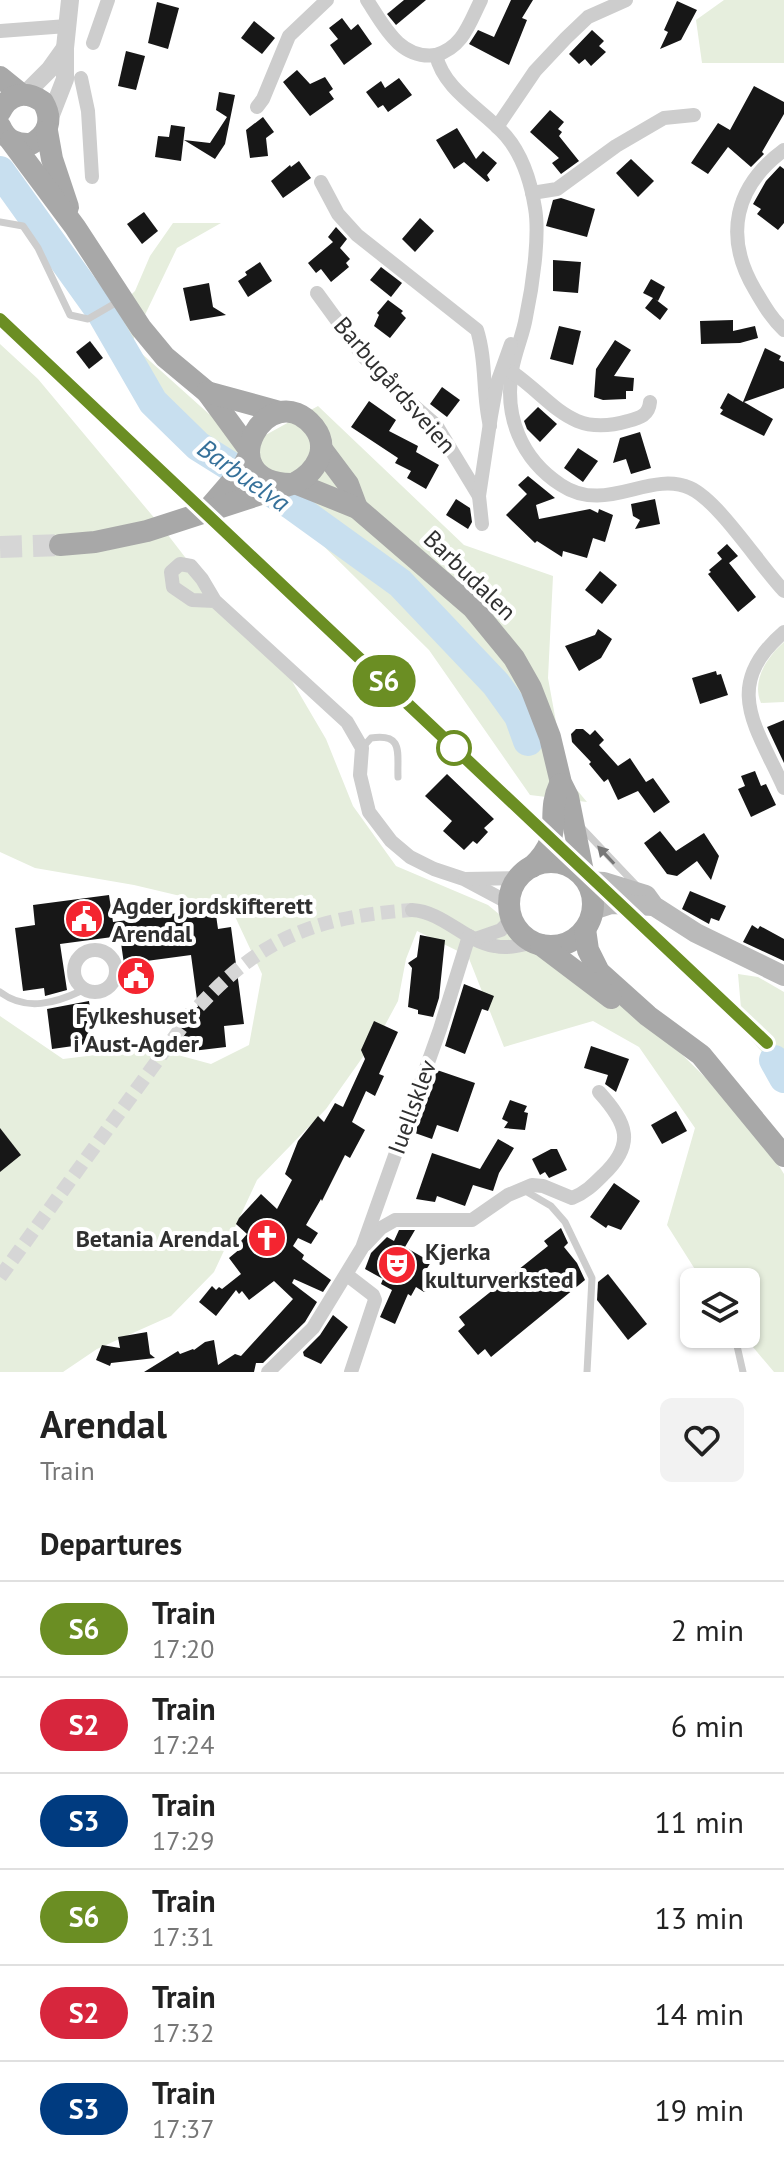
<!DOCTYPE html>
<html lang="en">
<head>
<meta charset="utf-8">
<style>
  body { margin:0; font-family:"PT Sans",sans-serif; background:#f2f2f2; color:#222; height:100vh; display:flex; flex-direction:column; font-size:30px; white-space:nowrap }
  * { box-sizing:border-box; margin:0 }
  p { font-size:26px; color:#767676 }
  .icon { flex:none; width:44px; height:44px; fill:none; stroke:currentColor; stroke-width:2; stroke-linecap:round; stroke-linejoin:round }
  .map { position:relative; height:1372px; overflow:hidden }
  .sheet { display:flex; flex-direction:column; background:#fff; flex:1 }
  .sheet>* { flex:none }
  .badge { padding:0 16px; border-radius:26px; font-size:28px; line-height:52px }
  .controls { position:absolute; left:680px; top:1268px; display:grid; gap:16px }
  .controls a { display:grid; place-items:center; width:80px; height:80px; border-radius:12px; background:#fff; box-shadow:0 2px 6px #0004; font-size:40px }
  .map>.badge { position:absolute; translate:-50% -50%; box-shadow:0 0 0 4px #fff }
  h2 { padding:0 40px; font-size:30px; line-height:72px }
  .round { display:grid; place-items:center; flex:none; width:84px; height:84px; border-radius:12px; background:#f2f2f2 }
  .overview { display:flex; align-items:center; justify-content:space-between; height:136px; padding:0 40px }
  h1 { font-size:38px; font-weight:600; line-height:60px }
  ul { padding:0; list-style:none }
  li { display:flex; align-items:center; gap:24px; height:96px; padding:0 40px; border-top:2px solid #e0e0e0 }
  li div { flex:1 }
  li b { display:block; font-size:30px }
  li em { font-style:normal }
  li .badge { min-width:88px; font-weight:700; text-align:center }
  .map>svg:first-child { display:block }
  .green { fill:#e6eedd }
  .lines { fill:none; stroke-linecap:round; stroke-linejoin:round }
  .river { stroke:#c8dfef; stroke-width:30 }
  .building { fill:#171717 }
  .minor-tunnel { stroke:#d6d6d6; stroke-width:14; stroke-dasharray:14 7; stroke-linecap:butt }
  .primary-tunnel { stroke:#d6d6d6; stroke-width:22; stroke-dasharray:22 11; stroke-linecap:butt }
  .service { stroke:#cdcdcd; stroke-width:7 }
  .minor { stroke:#cdcdcd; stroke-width:14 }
  .tertiary { stroke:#cdcdcd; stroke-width:18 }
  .secondary { stroke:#bababa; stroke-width:20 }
  .primary { stroke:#a8a8a8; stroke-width:22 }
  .rail-casing { stroke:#858585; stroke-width:8 }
  .rail { stroke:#fff; stroke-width:5; stroke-dasharray:15; stroke-linecap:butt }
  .oneway { fill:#777 }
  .line-casing { stroke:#fff; stroke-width:18 }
  .line { stroke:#6b8e23; stroke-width:12 }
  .stop-dot { fill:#fff; stroke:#6b8e23; stroke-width:4 }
  .labels { text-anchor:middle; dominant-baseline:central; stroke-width:8; stroke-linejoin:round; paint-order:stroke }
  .street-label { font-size:24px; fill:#303030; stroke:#fff }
  .poi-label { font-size:24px; font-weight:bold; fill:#303030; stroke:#fff; text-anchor:start }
  .water-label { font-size:26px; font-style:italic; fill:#36719a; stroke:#fff }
</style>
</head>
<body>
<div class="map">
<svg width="784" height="1372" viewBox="0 0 784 1372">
  <rect width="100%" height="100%" fill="#fff"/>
  <!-- green -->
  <g class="green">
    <polygon points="724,0 784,0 784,63 702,63 696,20"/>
    <polygon points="173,223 221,223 177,248 131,344 209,414 262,437 318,406 464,545 553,576 548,678 566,777 587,802 530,795 429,650 288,511 201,457 135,386 100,325 135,291 150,256"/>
    <polygon points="0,344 38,379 161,526 222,605 289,676 326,739 353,806 396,866 488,905 564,968 646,1019 715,1087 779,1166 784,1174 784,1372 774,1372 742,1334 746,1334 746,1282 703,1282 667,1225 695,1128 639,1047 593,1021 504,1047 468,956 417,931 406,959 398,1001 384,1027 326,1109 257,1180 214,1272 171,1316 97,1349 63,1372 0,1372 0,1016 63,1059 152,1048 211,1064 249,1045 262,974 231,908 134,885 35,868 0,852"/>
    <path d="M 784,642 L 784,702 L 761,703 C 751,680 768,656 784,642 Z"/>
    <polygon points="738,974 758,977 784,992 784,1076 743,1031"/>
  </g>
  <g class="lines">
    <!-- river -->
    <g class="river">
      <polyline points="0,171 101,312 153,402 198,446 292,505 400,583 496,684 519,716 528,741"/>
      <polyline points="774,1060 784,1078"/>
    </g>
  </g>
  <!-- building -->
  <g class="building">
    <polygon points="404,0 426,0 396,25 387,14"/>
    <polygon points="511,0 533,0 522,18 527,20 509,65 469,44 478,30 494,37"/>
    <polygon points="677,1 697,10 681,40 660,49 668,32 664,30"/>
    <polygon points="157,2 179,8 168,49 148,43"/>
    <polygon points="342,18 351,30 358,24 372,44 344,65 330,45 338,39 329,28"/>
    <polygon points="254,21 275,38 262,54 241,38"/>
    <polygon points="592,30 604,41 599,46 606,52 591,66 585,59 579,64 569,54"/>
    <polygon points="126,51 145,56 136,90 118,86"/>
    <polygon points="297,70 310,84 325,77 333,89 329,92 334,99 310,116 283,82"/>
    <polygon points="399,78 412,95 388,112 383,105 378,108 366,92 381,81 385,88"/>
    <polygon points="754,86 784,102 784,114 762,152 764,154 751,167 728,147 708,174 691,163 718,123 730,130"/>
    <polygon points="219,92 235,95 225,144 215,159 184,140 210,143 227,117 216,110"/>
    <polygon points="550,110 564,122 558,129 562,132 559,136 579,161 561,174 552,163 559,158 530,132"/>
    <polygon points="263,117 274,132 266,138 268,156 250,158 246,130"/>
    <polygon points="171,125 185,127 181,161 155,157 158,136 169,137"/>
    <polygon points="457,128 476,159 483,151 497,163 487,175 490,180 487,182 464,162 454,169 436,140"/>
    <polygon points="631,159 654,181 638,197 616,173"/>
    <polygon points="299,161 311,178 283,198 271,181 290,165 291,167"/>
    <polygon points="780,166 784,169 784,223 778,230 757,214 761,209 753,204 766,181"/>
    <polygon points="561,198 595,209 587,237 546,226 553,200"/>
    <polygon points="144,212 158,231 142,244 127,224"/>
    <polygon points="420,218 434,231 415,252 402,239"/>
    <polygon points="336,227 347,239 340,248 350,259 346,263 349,267 331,282 321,269 316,273 308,263 333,242 328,237"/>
    <polygon points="553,260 581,262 578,293 553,291"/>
    <polygon points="260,262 272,281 248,297 238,281 247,275 245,272"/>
    <polygon points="381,267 402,283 391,297 370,280"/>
    <polygon points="651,279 665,287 658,301 655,299 668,309 660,320 645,308 653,298 643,293"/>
    <polygon points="209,283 213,307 226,315 190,321 183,288"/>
    <polygon points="388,300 403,311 401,313 406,318 390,338 374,326 379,315 377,313"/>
    <polygon points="733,320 733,331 755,326 758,338 740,343 701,344 700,321"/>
    <polygon points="559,326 581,331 573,365 550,359"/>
    <polygon points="615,340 631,350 614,376 634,378 633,391 626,391 626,399 603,400 594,397 596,369"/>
    <polygon points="90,341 103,358 89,369 76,352"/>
    <polygon points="765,348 781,356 779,360 784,362 784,388 744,402 773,419 764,436 720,414 723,410 720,408 728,393 743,402"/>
    <polygon points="442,387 460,400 447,417 430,404"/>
    <polygon points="369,401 396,420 389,431 418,446 416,452 439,465 426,489 407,478 411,471 395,463 398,458 351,427"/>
    <polygon points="538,407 557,424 540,442 527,429 524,421"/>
    <polygon points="640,432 651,468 631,474 626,459 613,463 620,438"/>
    <polygon points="578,448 598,461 583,482 564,468"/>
    <polygon points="528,476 555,498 536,505 539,519 590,509 598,513 599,509 613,515 605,542 593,538 587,558 563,551 562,557 537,541 535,543 506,515 527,494 518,485"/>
    <polygon points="456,499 470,508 472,522 468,529 446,515"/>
    <polygon points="655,499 660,524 635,529 640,520 633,516 631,504"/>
    <polygon points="727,544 738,556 729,563 756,597 738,612 708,574 711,572 709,570 722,559 717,553"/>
    <polygon points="600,571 617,585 602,604 585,590"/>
    <polygon points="598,629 612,639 601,658 579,671 565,646 595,635"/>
    <polygon points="716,671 717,675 721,674 728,695 700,704 692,678"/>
    <polygon points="784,720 784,763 767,727"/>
    <polygon points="576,729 583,729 590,735 595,730 604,740 599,745 618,766 630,758 646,782 653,778 670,802 654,813 638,791 618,800 608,779 604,782 589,764 591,762 572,742 571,734"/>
    <polygon points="755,771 761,786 766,784 776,805 751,817 738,789 745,786 741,776"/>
    <polygon points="447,774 494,819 484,828 488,832 477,844 473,841 464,850 443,831 452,821 425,796"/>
    <polygon points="660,831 676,851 704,833 719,856 711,880 697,861 677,876 667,874 644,843"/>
    <polygon points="690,891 726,906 719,921 711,918 709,924 682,909"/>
    <polygon points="109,895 113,922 215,908 218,929 231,927 244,1024 224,1026 226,1047 184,1052 178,1010 198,1007 191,955 124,964 120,936 60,944 67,990 45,996 44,988 23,991 15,928 35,925 33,905"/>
    <polygon points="752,925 758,929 760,926 784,939 784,961 743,942"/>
    <polygon points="420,935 445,940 439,998 433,1017 418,1014 418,1010 408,1007 412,968 408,963 417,957"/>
    <polygon points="464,984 494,996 488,1011 482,1009 465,1054 445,1046"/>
    <polygon points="89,1001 95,1043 52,1049 47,1009"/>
    <polygon points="374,1021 398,1032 379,1074 384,1076 375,1096 366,1091 352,1122 365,1130 350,1158 345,1155 322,1201 321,1199 306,1225 318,1233 311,1244 298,1238 293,1246 304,1255 302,1259 331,1280 323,1292 294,1279 292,1283 317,1302 305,1322 263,1363 256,1363 254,1372 144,1372 178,1351 180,1354 193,1349 194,1350 205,1342 214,1340 218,1365 235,1354 241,1356 293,1299 274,1281 249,1300 242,1291 239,1294 236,1290 216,1316 199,1302 212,1286 216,1290 219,1287 222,1289 241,1274 229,1258 241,1248 241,1241 247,1234 236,1224 239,1218 261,1194 277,1209 292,1180 285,1174 298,1141 318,1116 324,1122 335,1103 343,1107 365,1059 361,1050"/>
    <polygon points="591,1046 629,1059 616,1092 605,1084 608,1075 584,1068"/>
    <polygon points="437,1070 475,1083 458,1132 437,1125 432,1139 415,1133"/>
    <polygon points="510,1100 527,1106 524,1112 528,1113 525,1130 504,1128 508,1122 502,1119"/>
    <polygon points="676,1111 687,1131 662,1144 651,1125"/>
    <polygon points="0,1128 21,1155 0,1172"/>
    <polygon points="498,1139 514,1148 499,1173 493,1191 473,1185 465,1206 437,1196 435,1202 416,1199 432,1153 480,1169"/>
    <polygon points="551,1149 557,1149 567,1170 549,1178 545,1172 540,1175 532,1159"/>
    <polygon points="614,1183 640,1201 621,1230 608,1225 606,1228 590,1217"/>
    <polygon points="561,1228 568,1243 564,1247 577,1263 585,1280 491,1357 485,1349 478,1355 458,1331 465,1325 459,1317 548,1246 544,1241"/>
    <polygon points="399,1230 415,1230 405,1247 431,1262 426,1270 434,1274 436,1282 432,1289 424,1292 416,1287 411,1296 408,1294 395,1324 380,1317 392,1290 381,1284 383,1279 365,1269 371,1253 387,1237 394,1241"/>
    <polygon points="608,1274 647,1324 628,1340 597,1300 598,1282"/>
    <polygon points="333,1315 348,1327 321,1364 304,1356 303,1352 320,1335"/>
    <polygon points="147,1332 150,1354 155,1358 111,1363 110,1366 96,1360 102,1345 120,1348 118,1337"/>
  </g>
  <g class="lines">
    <!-- minor-tunnel -->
    <path class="minor-tunnel" d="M 0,1277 L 189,1017 C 257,940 311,917 412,910"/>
    <!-- primary-tunnel -->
    <polyline class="primary-tunnel" points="0,547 60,545"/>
    <!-- service -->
    <g class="service">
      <polyline points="0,222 23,226 38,248 70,315 88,319 119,301"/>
      <path d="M 362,748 L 371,738 C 404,733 397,753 398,777"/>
      <polyline points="581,827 636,885"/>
      <path d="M 0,992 C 26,1012 56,1003 83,990"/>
      <polyline points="522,1189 551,1206 565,1222 592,1278 587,1372"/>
      <polyline points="735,1337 743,1372"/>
    </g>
    <!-- minor -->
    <g class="minor">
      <path d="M 367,0 C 384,26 400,60 436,55 C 444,91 484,110 506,136 C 523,156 531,183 535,208 C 540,237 532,289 526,317 C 523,335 515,352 512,370 C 504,416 521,459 561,485 C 606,515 649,470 690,488 C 719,501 760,566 784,591"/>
      <polyline points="0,31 67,26"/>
      <polyline points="93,43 108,0"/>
      <path d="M 436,55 C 463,47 469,24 481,0"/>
      <polyline points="81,78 88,111 92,177"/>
      <polyline points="257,107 263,99 289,36 327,0"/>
      <polyline points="497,127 535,71 566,38 588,17 626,0"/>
      <path d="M 784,150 C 735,186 723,236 755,290 C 764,305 771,318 784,330"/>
      <path d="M 321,182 L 338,214 L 357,235 L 477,330 C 487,362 482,394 490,426"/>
      <polyline points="532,193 557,189 616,146 664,118 694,115"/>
      <polyline points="317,293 363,356 390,385 436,425 479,496"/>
      <path d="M 512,372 C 555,402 570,438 628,421 C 640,418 649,415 650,402"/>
      <polyline points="482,524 479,496 491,416 497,383 511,344"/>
      <polyline points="215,601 202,579 191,566 180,564 171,572 173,587 192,600 215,601 347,722 362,748 360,775 369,812 391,841 410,857 434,869 464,879 509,903"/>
      <path d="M 784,632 C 721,686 756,726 784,788"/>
      <polyline points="465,879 519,878"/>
      <path d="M 412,910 C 444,912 464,941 495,946 C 508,949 521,945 534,942"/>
      <polyline points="475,939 501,930 512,919"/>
      <circle cx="95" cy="971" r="21"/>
      <path d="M 365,1245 L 381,1228 L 395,1220 L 472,1220 L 508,1195 L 532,1185 L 543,1186 L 572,1198 C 585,1193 593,1185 603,1175 C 636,1144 627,1123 599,1092"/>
      <polyline points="347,1275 373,1295 375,1300 351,1372"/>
      <polyline points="268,1372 313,1328 362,1248 440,1029 469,936"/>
    </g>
    <!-- tertiary -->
    <g class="tertiary">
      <polyline points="25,94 50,69 65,48"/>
      <polyline points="49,120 65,79 65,48 70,0"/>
    </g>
    <!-- secondary -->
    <g class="secondary">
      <polyline points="586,881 604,882 646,895 654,906 696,933 784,976"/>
      <polyline points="593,910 611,904 654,906"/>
    </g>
    <!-- primary -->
    <g class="primary">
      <polyline points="0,77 21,94"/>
      <path d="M 0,112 C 9,93 26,90 43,102 C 53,119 49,134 31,144 C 16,145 6,140 0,126"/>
      <polyline points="47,131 52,159 68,207"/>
      <polyline points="11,141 75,227 141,328 165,357 207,392 248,448"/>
      <polyline points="207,392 280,412"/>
      <polyline points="321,448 348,484 357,508"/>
      <polyline points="295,483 357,508 473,608 514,658 531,688 550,737 561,783 568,797 584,877"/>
      <polyline points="209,508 241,471 249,455"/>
      <path d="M 60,545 L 95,542 L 147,531 L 295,483 C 315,473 331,449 314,427 C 269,372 207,481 290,484"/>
      <circle cx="551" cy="904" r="42"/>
      <path d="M 532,867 C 567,833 544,818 560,784"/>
      <polyline points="585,929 588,950 599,972 648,1016 701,1055 784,1156"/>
      <polyline points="541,945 611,998"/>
    </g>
    <defs>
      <polyline id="rail" points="0,319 767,1043"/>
    </defs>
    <!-- rail casing -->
    <use href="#rail" class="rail-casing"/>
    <!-- rail -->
    <use href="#rail" class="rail"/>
  </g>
  <!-- one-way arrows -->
  <defs><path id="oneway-solid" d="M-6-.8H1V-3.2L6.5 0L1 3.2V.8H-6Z" transform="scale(2)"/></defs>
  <use class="oneway" href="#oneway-solid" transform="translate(606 855) rotate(-133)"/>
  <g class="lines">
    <defs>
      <polyline id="line" points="0,319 767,1043"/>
    </defs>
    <!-- line casing -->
    <use href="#line" class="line-casing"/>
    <!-- line -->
    <use href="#line" class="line"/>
  </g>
  <!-- icons -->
  <defs>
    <symbol id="civic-disc" viewBox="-11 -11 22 22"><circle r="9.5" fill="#f42530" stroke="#fff"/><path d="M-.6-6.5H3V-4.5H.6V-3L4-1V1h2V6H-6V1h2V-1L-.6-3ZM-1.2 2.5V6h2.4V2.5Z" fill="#fff"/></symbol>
    <symbol id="church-disc" viewBox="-11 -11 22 22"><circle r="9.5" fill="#f42530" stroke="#fff"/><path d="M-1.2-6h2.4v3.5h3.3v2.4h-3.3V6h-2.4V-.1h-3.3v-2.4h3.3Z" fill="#fff"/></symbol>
    <symbol id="theatre-disc" viewBox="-11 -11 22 22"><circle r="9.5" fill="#f42530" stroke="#fff"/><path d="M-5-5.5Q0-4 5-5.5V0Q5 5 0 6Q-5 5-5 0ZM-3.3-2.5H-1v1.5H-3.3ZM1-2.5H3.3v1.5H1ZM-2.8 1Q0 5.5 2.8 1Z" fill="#fff"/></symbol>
  </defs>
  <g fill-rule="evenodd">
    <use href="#civic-disc" x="62" y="897" width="44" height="44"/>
    <use href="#civic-disc" x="114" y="954" width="44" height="44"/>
    <use href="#church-disc" x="245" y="1216" width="44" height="44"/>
    <use href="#theatre-disc" x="375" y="1243" width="44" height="44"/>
  </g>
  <!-- markers -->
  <circle class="stop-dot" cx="454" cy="748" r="16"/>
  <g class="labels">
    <!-- street labels -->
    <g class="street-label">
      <text transform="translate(395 385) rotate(49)">Barbugårdsveien</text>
      <text transform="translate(470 575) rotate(44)">Barbudalen</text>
      <text transform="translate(412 1107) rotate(-70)">Iuellsklev</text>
    </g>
    <!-- poi labels -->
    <g class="poi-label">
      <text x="112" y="905">Agder jordskifterett<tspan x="112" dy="28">Arendal</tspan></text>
      <text x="136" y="1015" text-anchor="middle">Fylkeshuset<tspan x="136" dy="28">i Aust-Agder</tspan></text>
      <text x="239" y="1238" text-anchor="end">Betania Arendal</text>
      <text x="425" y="1251">Kjerka<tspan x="425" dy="28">kulturverksted</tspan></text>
    </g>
    <!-- water labels -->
    <g class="water-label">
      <text transform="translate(244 475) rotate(35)">Barbuelva</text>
    </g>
  </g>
</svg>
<div class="controls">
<a><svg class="icon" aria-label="layers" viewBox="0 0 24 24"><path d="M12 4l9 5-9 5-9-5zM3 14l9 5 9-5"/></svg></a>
</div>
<b class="badge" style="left:384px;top:681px;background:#6b8e23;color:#fff">S6</b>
</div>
<section class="sheet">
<div class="overview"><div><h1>Arendal</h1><p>Train</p></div><a class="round"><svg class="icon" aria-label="heart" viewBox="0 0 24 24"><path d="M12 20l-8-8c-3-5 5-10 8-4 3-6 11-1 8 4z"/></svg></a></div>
<h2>Departures</h2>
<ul>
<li><span class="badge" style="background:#6b8e23;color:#fff">S6</span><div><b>Train</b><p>17:20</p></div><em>2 min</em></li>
<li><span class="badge" style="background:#d7263d;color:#fff">S2</span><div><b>Train</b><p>17:24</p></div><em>6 min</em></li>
<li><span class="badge" style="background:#003b80;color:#fff">S3</span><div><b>Train</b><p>17:29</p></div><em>11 min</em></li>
<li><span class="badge" style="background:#6b8e23;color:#fff">S6</span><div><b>Train</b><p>17:31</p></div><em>13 min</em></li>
<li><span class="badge" style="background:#d7263d;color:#fff">S2</span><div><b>Train</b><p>17:32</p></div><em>14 min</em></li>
<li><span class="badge" style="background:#003b80;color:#fff">S3</span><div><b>Train</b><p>17:37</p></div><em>19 min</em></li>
</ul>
</section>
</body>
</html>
